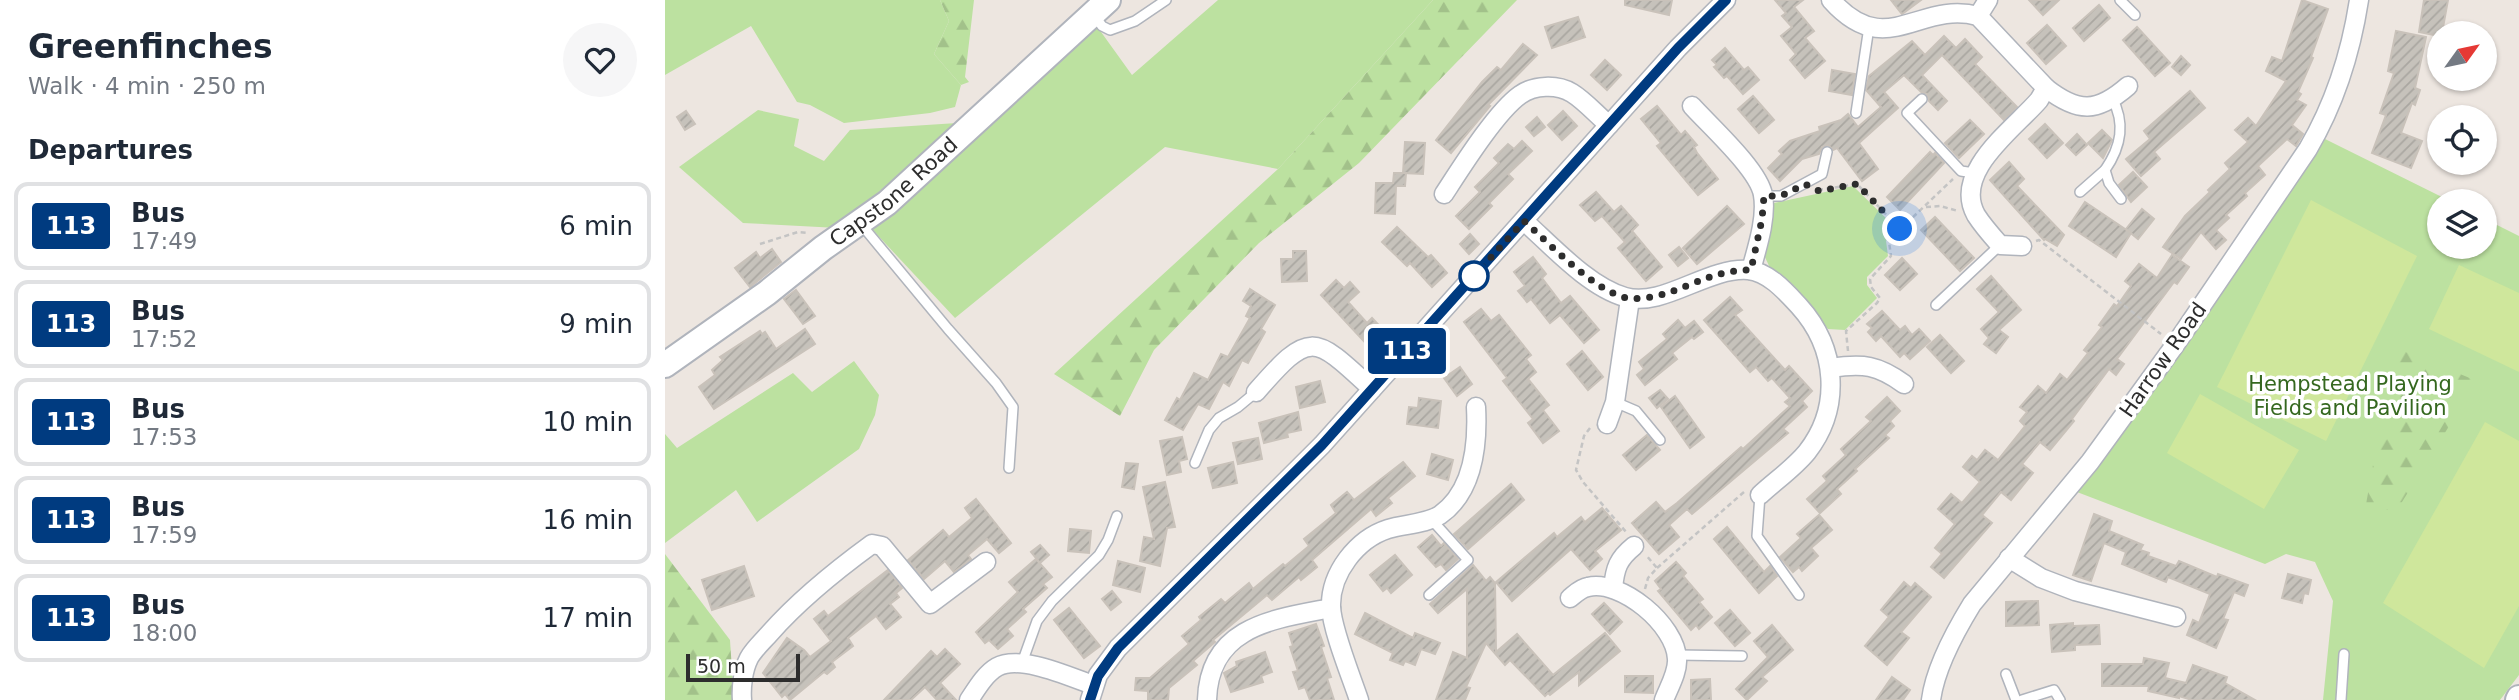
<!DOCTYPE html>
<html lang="en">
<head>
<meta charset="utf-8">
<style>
  body { margin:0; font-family:"DejaVu Sans",sans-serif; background:#f6f6f7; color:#1f2937; height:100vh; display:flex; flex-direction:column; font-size:26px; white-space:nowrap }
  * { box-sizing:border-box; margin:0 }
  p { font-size:23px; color:#747a83 }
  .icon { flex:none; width:38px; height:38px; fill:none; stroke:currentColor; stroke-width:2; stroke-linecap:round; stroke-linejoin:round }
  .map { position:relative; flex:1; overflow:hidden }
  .side { display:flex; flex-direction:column; background:#fff; width:665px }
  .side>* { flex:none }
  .badge { padding:0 14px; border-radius:5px; font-size:24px; line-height:46px }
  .needle { width:46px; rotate:57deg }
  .fabs { position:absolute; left:1762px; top:21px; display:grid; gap:14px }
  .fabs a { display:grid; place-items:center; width:70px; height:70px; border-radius:50%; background:#fff; box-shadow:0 2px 5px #0004; font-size:35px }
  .scale { position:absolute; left:21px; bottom:18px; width:114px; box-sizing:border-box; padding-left:7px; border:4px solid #2d2d2d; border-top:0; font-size:19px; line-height:24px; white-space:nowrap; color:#2d2d2d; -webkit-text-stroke:5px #fff; paint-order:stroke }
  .you { position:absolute; width:35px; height:35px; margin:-18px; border:5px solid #fff; border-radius:50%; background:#1a73e8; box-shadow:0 0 0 10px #1a73e833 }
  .map>.badge { position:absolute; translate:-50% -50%; box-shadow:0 0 0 4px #fff }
  h2 { padding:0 28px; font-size:26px; line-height:63px }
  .round { display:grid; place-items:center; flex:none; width:74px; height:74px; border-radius:37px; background:#f6f6f7 }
  .headline { display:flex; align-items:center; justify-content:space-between; height:119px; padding:0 28px }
  h1 { font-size:33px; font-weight:800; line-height:52px }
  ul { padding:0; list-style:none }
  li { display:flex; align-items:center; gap:21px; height:88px; margin:0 14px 10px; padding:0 14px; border:4px solid #e0e1e3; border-radius:14px }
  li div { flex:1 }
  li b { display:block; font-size:26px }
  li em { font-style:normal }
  li .badge { min-width:77px; font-weight:700; text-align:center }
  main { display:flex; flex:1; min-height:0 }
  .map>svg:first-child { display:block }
  .green { fill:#bce1a0 }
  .forest { fill:url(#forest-firs) }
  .pitch { fill:#cfe79c }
  .building { fill:url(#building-hatch); stroke:#c9c2ba; stroke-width:2 }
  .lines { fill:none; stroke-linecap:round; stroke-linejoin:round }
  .lane-casing { stroke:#b0b4bc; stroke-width:12 }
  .street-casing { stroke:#b0b4bc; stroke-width:21 }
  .secondary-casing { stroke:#b0b4bc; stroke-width:28 }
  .path { stroke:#c4c4c4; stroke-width:2.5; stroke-dasharray:5 3.5; stroke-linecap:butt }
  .lane { stroke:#fff; stroke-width:9 }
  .street { stroke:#fff; stroke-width:18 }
  .secondary { stroke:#fff; stroke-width:24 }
  .line-casing { stroke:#fff; stroke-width:16 }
  .line { stroke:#003b80; stroke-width:10 }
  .walk { stroke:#2d2d2d; stroke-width:7; stroke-dasharray:0 12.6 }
  .stop-dot { fill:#fff; stroke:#003b80; stroke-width:3.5 }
  .labels { text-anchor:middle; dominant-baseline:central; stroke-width:7; stroke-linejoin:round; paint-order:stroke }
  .street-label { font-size:21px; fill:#2d2d2d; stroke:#fff }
  .park-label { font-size:21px; fill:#35681f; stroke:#fff }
</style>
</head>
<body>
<main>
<section class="side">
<div class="headline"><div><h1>Greenfinches</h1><p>Walk · 4 min · 250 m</p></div><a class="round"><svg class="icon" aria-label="heart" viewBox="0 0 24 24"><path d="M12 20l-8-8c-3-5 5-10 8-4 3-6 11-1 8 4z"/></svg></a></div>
<h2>Departures</h2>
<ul>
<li><span class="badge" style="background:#003b80;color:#fff">113</span><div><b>Bus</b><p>17:49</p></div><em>6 min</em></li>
<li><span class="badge" style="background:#003b80;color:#fff">113</span><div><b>Bus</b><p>17:52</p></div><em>9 min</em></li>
<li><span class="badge" style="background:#003b80;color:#fff">113</span><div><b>Bus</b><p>17:53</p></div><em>10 min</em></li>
<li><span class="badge" style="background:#003b80;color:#fff">113</span><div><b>Bus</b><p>17:59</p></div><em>16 min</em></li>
<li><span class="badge" style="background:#003b80;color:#fff">113</span><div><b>Bus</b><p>18:00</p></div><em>17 min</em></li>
</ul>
</section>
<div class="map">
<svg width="1854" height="700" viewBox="0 0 1854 700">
  <defs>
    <pattern id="forest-firs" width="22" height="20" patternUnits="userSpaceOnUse" patternTransform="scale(1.75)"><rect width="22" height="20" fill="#bce1a0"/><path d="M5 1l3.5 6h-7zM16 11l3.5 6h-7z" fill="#a2c18a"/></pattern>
    <pattern id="building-hatch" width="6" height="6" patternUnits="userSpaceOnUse" patternTransform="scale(1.75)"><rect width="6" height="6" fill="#c6c2bb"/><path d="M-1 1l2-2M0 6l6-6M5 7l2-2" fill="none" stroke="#aaa7a1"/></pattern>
  </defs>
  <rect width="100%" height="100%" fill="#ede6e0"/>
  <!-- green -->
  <g class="green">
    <polygon points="0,0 275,0 284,21 269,54 296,85 290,107 265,113 179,123 145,105 132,102 86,26 0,75"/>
    <polygon points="553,0 768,0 613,169 500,147 290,318 205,227 431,25 467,75"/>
    <polygon points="93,110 134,119 129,146 159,161 185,130 292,123 173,228 78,223 14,167"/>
    <polygon points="1658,138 1785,201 1774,201 1774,247 1820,247 1820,219 1854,236 1854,675 1835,700 1658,700 1668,601 1650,562 1621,554 1600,564 1412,492"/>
    <polygon points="1188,186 1228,225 1229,229 1221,241 1223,256 1202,277 1202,285 1212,298 1180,330 1163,329 1128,285 1105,268 1099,255 1109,203"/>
    <polygon points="189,361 214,395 210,415 194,449 92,522 71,490 0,543 0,434 12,448 128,373 147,392"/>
  </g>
  <!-- forest -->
  <g class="forest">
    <polygon points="275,0 309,0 300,77 304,82 296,85 269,54 284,21"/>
    <polygon points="768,0 852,0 694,163 594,243 489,350 455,416 389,374 613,169"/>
    <polygon points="1729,347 1812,381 1732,510 1700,510"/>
    <polygon points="0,554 65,640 69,700 0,700"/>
  </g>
  <!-- pitch -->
  <g class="pitch">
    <polygon points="1646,200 1752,256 1661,441 1552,387"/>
    <polygon points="1794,265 1854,293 1854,372 1764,329"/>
    <polygon points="1535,394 1634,450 1599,509 1502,453"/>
    <polygon points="1820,422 1854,441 1854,606 1819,668 1718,603"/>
  </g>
  <!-- building -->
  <g class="building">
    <polygon points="960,0 1007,0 1004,15 960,5"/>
    <polygon points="1110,0 1138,0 1129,7 1149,31 1140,38 1160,61 1140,78 1125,60 1131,54 1116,36 1127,27 1117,16 1121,13"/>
    <polygon points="1226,0 1256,0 1237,14"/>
    <polygon points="1364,0 1394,0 1378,15"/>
    <polygon points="1637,0 1663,9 1646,57 1648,58 1633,92 1636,94 1632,100 1641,105 1627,125 1638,134 1631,146 1622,139 1593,166 1600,175 1580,193 1582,196 1561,215 1564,218 1551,230 1561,240 1551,249 1536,232 1516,259 1498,247 1520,216 1545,192 1543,190 1565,169 1560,163 1583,142 1570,130 1583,118 1591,126 1621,81 1601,71 1607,57 1617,61"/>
    <polygon points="1759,0 1783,0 1777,33 1774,33 1774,36 1754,32"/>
    <polygon points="1434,5 1445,18 1419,41 1408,28"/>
    <polygon points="913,17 920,37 887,48 880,27"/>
    <polygon points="1382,25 1401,46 1381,64 1362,43"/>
    <polygon points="1472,27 1505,63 1490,76 1458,40"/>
    <polygon points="1731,31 1761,37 1750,88 1755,90 1750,105 1747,103 1736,133 1757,141 1746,168 1707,153 1721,115 1715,113 1729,73 1723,71"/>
    <polygon points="1279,36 1291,48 1300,39 1317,57 1310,64 1352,107 1339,120 1277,55 1257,75 1282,101 1273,110 1264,101 1262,94 1256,92 1239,75 1219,92 1233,108 1194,143 1213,169 1197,181 1172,148 1168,150 1163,145 1157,147 1154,154 1137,159 1115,181 1103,168 1117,154 1114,151 1125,141 1155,131 1154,127 1176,120 1183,114 1193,127 1216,107 1201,90 1204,76 1247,41 1260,55"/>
    <polygon points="858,44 872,55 823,105 825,106 786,153 771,140 817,82 832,67 836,70"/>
    <polygon points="1060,48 1079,70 1083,67 1094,80 1078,94 1062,76 1059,78 1049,67 1052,65 1047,60"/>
    <polygon points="1516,56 1525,65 1516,75 1507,67"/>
    <polygon points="940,60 956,75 942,90 926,75"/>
    <polygon points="1167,70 1190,74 1187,95 1164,91"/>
    <polygon points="1525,91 1540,108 1489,152 1495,159 1476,176 1461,159 1485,139 1479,131"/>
    <polygon points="1088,96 1109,120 1094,133 1073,109"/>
    <polygon points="992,106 1016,135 1020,131 1032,145 1029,147 1032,153 1053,179 1033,195 992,146 996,143 976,119"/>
    <polygon points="21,111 30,124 20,130 12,117"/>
    <polygon points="898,111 912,126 897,140 883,125"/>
    <polygon points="872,117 880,127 869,136 861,127"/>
    <polygon points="1305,120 1319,134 1294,158 1280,143"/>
    <polygon points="1380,124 1398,143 1382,158 1364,139"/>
    <polygon points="1437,130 1447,140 1438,158 1423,143"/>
    <polygon points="1412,134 1422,145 1411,155 1401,145"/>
    <polygon points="857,141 867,151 843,174 848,179 824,203 827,206 804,229 791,216 815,192 810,187 834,163 829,158 843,144 849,149"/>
    <polygon points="740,142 760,143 758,174 738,173"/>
    <polygon points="1265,152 1268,155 1270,153 1279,163 1235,210 1222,197"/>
    <polygon points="1344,162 1359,179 1352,186 1399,235 1392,246 1380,239 1379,240 1325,180"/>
    <polygon points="1468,172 1482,187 1466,202 1454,185"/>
    <polygon points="729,173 741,173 740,186 731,186 730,214 710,213 711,183 728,183"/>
    <polygon points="931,192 949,212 956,206 973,225 967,231 997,267 981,281 953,248 960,242 937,216 930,221 915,205"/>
    <polygon points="1420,202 1466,233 1451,257 1404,226"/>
    <polygon points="1062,206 1079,224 1032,264 1018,248"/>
    <polygon points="1477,209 1489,219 1473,239 1461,229"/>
    <polygon points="1270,217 1309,258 1295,271 1256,230"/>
    <polygon points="732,227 763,257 766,255 782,273 767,287 745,263 742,266 717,242"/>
    <polygon points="805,234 814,244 804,254 795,244"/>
    <polygon points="1014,247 1023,258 1013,266 1004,255"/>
    <polygon points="107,249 116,262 85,287 70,268 91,252 95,258"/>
    <polygon points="628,251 641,251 642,281 617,282 616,259 628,259"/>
    <polygon points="1507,255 1524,267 1512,284 1509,282 1452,359 1459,364 1451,375 1444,369 1407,419 1409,421 1385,450 1375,442 1357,464 1368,473 1346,500 1336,492 1317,515 1327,523 1279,578 1266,567 1277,554 1270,548 1290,524 1273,509 1286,494 1297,503 1315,482 1298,467 1307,456 1312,460 1320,450 1333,460 1360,426 1355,421 1362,412 1355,407 1373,386 1381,393 1395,374 1402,380 1423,353 1419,350 1437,327 1434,325 1449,304 1452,306 1466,286 1460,281 1474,264 1492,278"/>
    <polygon points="868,257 881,274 877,278 896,303 905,296 934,330 919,343 895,315 885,323 866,299 862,302 853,291 860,286 849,272"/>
    <polygon points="1237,258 1252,274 1235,290 1220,275"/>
    <polygon points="1326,276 1356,310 1334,330 1343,337 1331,353 1319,344 1324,338 1316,329 1334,312 1312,289"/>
    <polygon points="671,280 679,288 685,282 694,292 683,302 702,323 707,318 725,337 709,352 656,295"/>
    <polygon points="585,289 610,305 596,329 600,332 583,363 577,360 564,386 558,382 544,409 533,404 518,430 500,420 512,398 515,400 529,373 543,380 556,354 563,357 585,318 581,316 586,306 578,301"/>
    <polygon points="131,290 150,316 138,324 119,299"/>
    <polygon points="1065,297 1077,310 1070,315 1120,370 1124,366 1147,391 1137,401 1142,407 1118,429 1123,433 1027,514 1022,509 1004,525 1014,537 994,554 967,523 991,502 1000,512 1012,503 1076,447 1078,449 1125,406 1120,402 1125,398 1107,378 1103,381 1091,367 1085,372 1039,320"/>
    <polygon points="816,309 826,321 834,315 866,355 861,359 871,372 863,379 884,405 878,410 894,431 878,443 863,423 868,419 838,381 842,378 799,322"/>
    <polygon points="1217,311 1235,330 1240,326 1247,335 1254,329 1265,341 1245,359 1239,353 1235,357 1216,336 1211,341 1203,332 1207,328 1202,324"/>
    <polygon points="1013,320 1020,328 1029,321 1038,332 1029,339 1027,337 1007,353 1012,359 980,385 972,375 979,369 974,362 1002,339 998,334"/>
    <polygon points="140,329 150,344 49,409 34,387 50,375 47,370 58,360 55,357 95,331 97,334 100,332 111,349"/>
    <polygon points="1275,335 1299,361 1286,373 1262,347"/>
    <polygon points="917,351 938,377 923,390 902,364"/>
    <polygon points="795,367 807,384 792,396 779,378"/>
    <polygon points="655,381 660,402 635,408 631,387"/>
    <polygon points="995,390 1003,399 992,408 984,398"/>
    <polygon points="1010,396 1039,437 1025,448 996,407"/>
    <polygon points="1222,397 1235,411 1225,421 1229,426 1220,435 1224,438 1190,469 1192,471 1172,489 1176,494 1155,513 1142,499 1162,481 1158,476 1181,455 1176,449 1206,421 1201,417"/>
    <polygon points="754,398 776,401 773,428 742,424 744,407 753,408"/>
    <polygon points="633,412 636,430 622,433 623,437 599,443 594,423"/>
    <polygon points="982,435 995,450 971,470 958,455"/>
    <polygon points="517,437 522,459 514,461 516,472 502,475 495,441"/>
    <polygon points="593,438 597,459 573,464 568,443"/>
    <polygon points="767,454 788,460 783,480 762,474"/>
    <polygon points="568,462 572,483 548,488 543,468"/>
    <polygon points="738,462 750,476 723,498 727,503 711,516 706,509 647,560 652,567 636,580 634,577 607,600 602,595 548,640 550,642 528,661 532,665 504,688 503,700 483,700 483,691 470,690 471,678 485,678 524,644 517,636 536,620 534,617 556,599 560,603 584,583 588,589 618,564 620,566 644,546 639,539 671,513 666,505 682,492 689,500"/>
    <polygon points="461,463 473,464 469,489 457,487"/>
    <polygon points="500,482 510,527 502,528 495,566 475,561 479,537 489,539 478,487"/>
    <polygon points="846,484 859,500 803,549 789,534"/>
    <polygon points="311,499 346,543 334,553 322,539 303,555 306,559 289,572 280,561 259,579 243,560 278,530 284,537 307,518 300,508"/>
    <polygon points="937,508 956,530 930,551 937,559 925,570 906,549 847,601 831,582 889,533 892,537 916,517 920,522"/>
    <polygon points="1429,514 1447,521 1444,531 1478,545 1475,550 1484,553 1483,556 1511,566 1514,561 1552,577 1553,574 1583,585 1579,596 1569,592 1558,619 1563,620 1551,648 1522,635 1528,620 1534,623 1545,594 1503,577 1501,582 1457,564 1461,552 1439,543 1426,581 1408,575"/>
    <polygon points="1154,515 1167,530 1146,548 1153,556 1137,571 1134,567 1128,572 1115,557 1136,538 1132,534"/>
    <polygon points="1062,527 1099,572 1105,566 1112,576 1094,593 1049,539"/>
    <polygon points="405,529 426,531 424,553 403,551"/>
    <polygon points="767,535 776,546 779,543 793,559 781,570 776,564 771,567 753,547"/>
    <polygon points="375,545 384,555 375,563 366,552"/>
    <polygon points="730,555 747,575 726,593 722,588 718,591 705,575"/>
    <polygon points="371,559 387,577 378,584 382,588 358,609 361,612 342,629 348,636 333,649 324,640 320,643 311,632 353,592 344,582"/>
    <polygon points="453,561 480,568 475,592 448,585"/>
    <polygon points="1011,562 1021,573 1018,576 1038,599 1034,602 1047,617 1034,629 1031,625 1026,630 993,591 996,589 990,581"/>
    <polygon points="808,565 821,581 825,577 830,583 831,652 852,634 888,675 940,633 955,651 914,685 914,672 885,695 883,693 880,696 845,660 840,665 821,643 801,687 805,688 800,700 771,700 788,652 802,658 802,589 773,613 765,604"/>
    <polygon points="79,566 89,596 47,610 37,580"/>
    <polygon points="223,570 237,588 231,593 234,597 225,604 236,617 221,629 211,616 183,638 188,646 167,662 170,667 162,674 159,672 125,700 120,694 117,697 98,673 122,638 139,650 145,657 166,641 149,619 159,611 163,616"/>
    <polygon points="1623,574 1646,580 1643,594 1639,593 1637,603 1617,598"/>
    <polygon points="1239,582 1246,588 1250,583 1266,597 1236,632 1244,638 1222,665 1200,646 1224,617 1216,610"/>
    <polygon points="447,591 456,602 446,610 437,599"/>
    <polygon points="1373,601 1374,625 1341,626 1341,602"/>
    <polygon points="939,603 957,622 945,634 927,614"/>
    <polygon points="404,608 435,646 419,658 389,620"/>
    <polygon points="1065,610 1085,633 1070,646 1050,623"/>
    <polygon points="700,613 748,638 750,633 775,643 770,654 756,649 750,665 740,661 738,665 725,660 728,653 690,634"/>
    <polygon points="1408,623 1408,626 1434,625 1435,644 1410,645 1410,650 1387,652 1385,625"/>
    <polygon points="651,624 659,646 656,647 666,677 662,678 669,700 645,700 640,687 634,689 628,672 633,671 625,647 628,646 624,633"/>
    <polygon points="1107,625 1128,650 1097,677 1102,681 1082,700 1071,689 1103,657 1089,641"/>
    <polygon points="280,649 295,664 275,683 291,700 272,700 260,687 246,700 219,700 266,651 272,657"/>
    <polygon points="600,652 607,672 596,676 598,682 566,692 559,673 572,666 571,662"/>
    <polygon points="1479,658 1504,663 1500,678 1521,683 1528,665 1562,677 1560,683 1590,700 1527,700 1514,696 1514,698 1483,691 1484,686 1437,686 1437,664 1478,664"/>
    <polygon points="960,676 988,676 988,693 960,692"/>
    <polygon points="1227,677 1245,690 1238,700 1211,700"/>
    <polygon points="1045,679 1046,700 1026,700 1026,680"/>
  </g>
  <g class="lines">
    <defs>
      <g id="lane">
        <polyline points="1455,0 1470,15"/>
        <polyline points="429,15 437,26 445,30 470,21 501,0"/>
        <path d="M 1447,98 C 1461,124 1456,147 1440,170 L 1444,183 L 1456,199"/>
        <polyline points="1257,99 1242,113 1296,171 1309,173"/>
        <polyline points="1191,113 1204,27"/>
        <polyline points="1415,192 1440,170"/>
        <polyline points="1099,196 1116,196 1157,174 1162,152"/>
        <polyline points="195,223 283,329 331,383 348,407 344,468"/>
        <polyline points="1271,305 1335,245"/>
        <polyline points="950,402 971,411 995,440"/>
        <polyline points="530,463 544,430 554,418 573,407 591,392"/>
        <polyline points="1095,495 1092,536 1134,595"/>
        <polyline points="764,595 803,560 766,519"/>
        <polyline points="1012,655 1077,656"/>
        <polyline points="357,663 372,621 387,601 434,555 443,540 452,516"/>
        <polyline points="1341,674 1351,700"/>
        <polyline points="1357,700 1389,690 1395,700"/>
        <polyline points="1676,700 1679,654"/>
      </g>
      <g id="street">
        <path d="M 1166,0 C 1221,62 1254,0 1313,16 L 1381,88 L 1374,100 C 1349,129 1287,172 1311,215 C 1318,226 1327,236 1335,245 L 1357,246"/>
        <polyline points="1313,16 1323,0"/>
        <path d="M 1381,88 C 1413,113 1432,113 1463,86"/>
        <path d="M 1027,106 C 1045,126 1094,170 1098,195 C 1102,218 1092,248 1086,270"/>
        <path d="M 779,194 C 796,168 831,112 855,95 C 869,85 892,84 907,93 C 920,101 932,115 944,125"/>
        <path d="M 859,221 C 887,246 924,287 960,297 C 998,308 1042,267 1083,270 C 1104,272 1121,292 1134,306 C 1172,348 1177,407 1142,452 C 1129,468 1110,481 1095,495"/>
        <path d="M 1166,368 C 1198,363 1213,365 1239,384"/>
        <path d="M 591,392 C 645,330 648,334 707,389"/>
        <polyline points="942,424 950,402 965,299"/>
        <polyline points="1344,558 1376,578 1410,591 1511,617"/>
        <path d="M 948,588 C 950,568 953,559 969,546"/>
        <path d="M 905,598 C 910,594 916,588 923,587 C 956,579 1011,625 1012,659 C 1013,672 1004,687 999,700"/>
        <path d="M 77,700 C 76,687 78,670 84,658 C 89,649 98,641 105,633 C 135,599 170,571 207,544 L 217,546 L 265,604 L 321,562"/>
        <path d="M 304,700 C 312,688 320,674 332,667 C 355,654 405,677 428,685"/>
        <polyline points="425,700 433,675 453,648 657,445 1013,48 1061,0"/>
        <path d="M 542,700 C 544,626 609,619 666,608"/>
        <path d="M 694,700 C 686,676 667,630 666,607 C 665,573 692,539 723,529 C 739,524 761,524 775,515 C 809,491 813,445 811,407"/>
        <path d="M 1266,700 C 1270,669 1291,630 1307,604 L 1425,462 L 1510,345 L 1643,149 C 1670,103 1686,52 1694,0"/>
      </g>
      <g id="secondary">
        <path id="s1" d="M 0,365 L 102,293 L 158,248 L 222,203 L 443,0"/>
        <polyline points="1853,700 1854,698"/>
      </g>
    </defs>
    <!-- lane casing -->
    <use href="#lane" class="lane-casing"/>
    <!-- street casing -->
    <use href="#street" class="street-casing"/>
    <!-- secondary casing -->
    <use href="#secondary" class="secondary-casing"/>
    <!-- path -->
    <g class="path">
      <polyline points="1153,190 1192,184 1235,229"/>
      <polyline points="1261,207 1275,206 1293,211"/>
      <polyline points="1371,241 1374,240 1496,334"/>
      <polyline points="95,244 133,232 143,233"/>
      <polyline points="1183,351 1181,331 1212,303 1215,298 1206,287 1205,279 1226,256 1224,242 1225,239 1288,179"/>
      <polyline points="925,428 919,436 911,470 918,482 962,533"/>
      <polyline points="992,568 1079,492"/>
      <polyline points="980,589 983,578 992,568 981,555"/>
    </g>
    <!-- lane -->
    <use href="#lane" class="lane"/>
    <!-- street -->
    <use href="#street" class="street"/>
    <!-- secondary -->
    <use href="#secondary" class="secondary"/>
  </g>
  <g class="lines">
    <defs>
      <polyline id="line" points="425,700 433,676 453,648 657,445 1013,48 1061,0"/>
    </defs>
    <!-- line casing -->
    <use href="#line" class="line-casing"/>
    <!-- line -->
    <use href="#line" class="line"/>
    <!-- walk -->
    <path class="walk" d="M 809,276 L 859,221 C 885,244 929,291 962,298 C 973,300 988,297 999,294 C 1031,284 1051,270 1086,270 L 1097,219 L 1099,196 L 1116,196 L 1140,184 L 1154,191 L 1192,184 L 1235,229"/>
  </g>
  <!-- markers -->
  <circle class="stop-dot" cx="809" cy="276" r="14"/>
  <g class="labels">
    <!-- street labels -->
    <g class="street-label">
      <text stroke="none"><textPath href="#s1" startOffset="287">Capstone Road</textPath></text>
      <text transform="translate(1498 360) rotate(-55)">Harrow Road</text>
    </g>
    <!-- park labels -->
    <g class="park-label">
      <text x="1685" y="384">Hempstead Playing<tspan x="1685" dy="24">Fields and Pavilion</tspan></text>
    </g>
  </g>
</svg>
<div class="fabs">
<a><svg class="needle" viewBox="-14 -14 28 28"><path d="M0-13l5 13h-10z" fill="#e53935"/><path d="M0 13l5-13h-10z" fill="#747a83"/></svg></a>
<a><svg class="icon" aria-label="locate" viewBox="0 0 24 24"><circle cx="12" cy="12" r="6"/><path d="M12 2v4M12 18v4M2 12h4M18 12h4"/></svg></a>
<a><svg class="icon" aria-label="layers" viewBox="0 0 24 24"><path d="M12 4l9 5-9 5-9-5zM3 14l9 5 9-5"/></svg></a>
</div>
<div class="scale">50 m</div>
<div class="you" style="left:1235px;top:229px"></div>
<b class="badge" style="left:742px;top:351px;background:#003b80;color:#fff">113</b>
</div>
</main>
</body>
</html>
